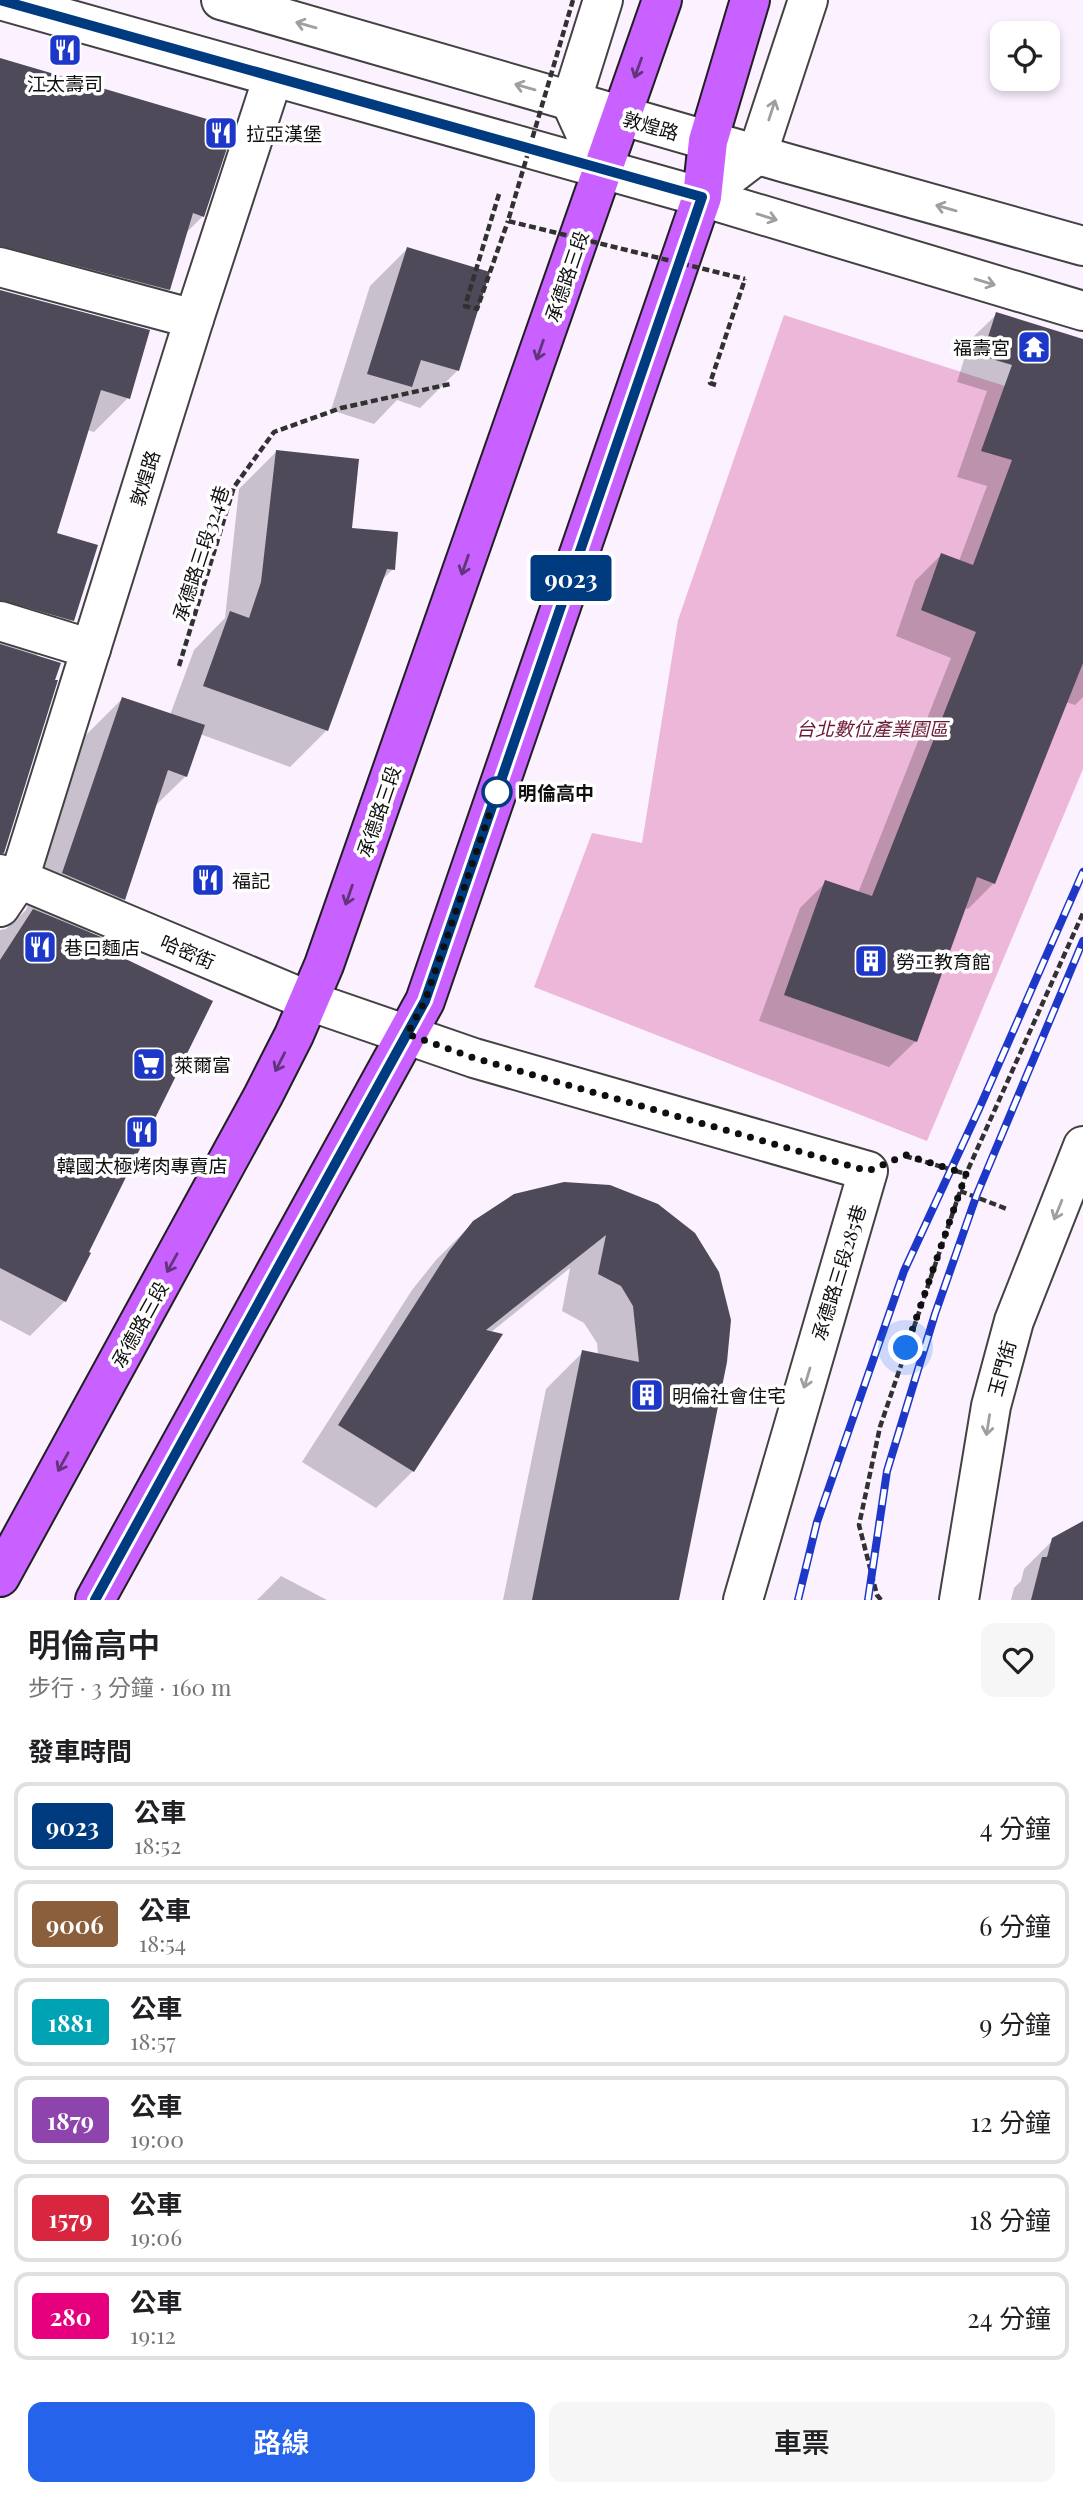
<!DOCTYPE html>
<html lang="zh-TW">
<head>
<meta charset="utf-8">
<style>
  body { margin:0; font-family:"Playfair Display","Noto Sans TC",serif; background:#f6f6f6; color:#202124; height:100vh; display:flex; flex-direction:column; font-size:26px; white-space:nowrap }
  * { box-sizing:border-box; margin:0 }
  p { font-size:23px; color:#757577 }
  .icon { flex:none; width:38px; height:38px; fill:none; stroke:currentColor; stroke-width:2; stroke-linecap:round; stroke-linejoin:round }
  .map { position:relative; height:1600px; overflow:hidden }
  .panel { display:flex; flex-direction:column; background:#fff; flex:1 }
  .panel>* { flex:none }
  .badge { padding:0 14px; border-radius:5px; font-size:24px; line-height:46px }
  .fabs { position:absolute; left:990px; top:21px; display:grid; gap:14px }
  .fabs a { display:grid; place-items:center; width:70px; height:70px; border-radius:14px; background:#fff; box-shadow:0 4px 10px #0003; font-size:35px }
  .you { position:absolute; width:35px; height:35px; margin:-18px; border:5px solid #fff; border-radius:50%; background:#1a73e8; box-shadow:0 0 0 10px #1a73e833 }
  .map>.badge { position:absolute; translate:-50% -50%; box-shadow:0 0 0 4px #fff }
  h2 { padding:0 28px; font-size:26px; line-height:63px }
  .round { display:grid; place-items:center; flex:none; width:74px; height:74px; border-radius:14px; background:#f6f6f6 }
  .overview { display:flex; align-items:center; justify-content:space-between; height:119px; padding:0 28px }
  h1 { font-size:33px; font-weight:600; line-height:52px }
  .action { display:flex; gap:14px; margin-top:auto; padding:14px 28px }
  .action a { flex:1; height:80px; border-radius:14px; background:#2563eb; color:#fff; font-size:28px; font-weight:600; line-height:80px; text-align:center }
  .action a+a { background:#f6f6f6; color:#202124 }
  ul { padding:0; list-style:none }
  li { display:flex; align-items:center; gap:21px; height:88px; margin:0 14px 10px; padding:0 14px; border:4px solid #e0e0e0; border-radius:14px }
  li div { flex:1 }
  li b { display:block; font-size:26px }
  li em { font-style:normal }
  li .badge { min-width:77px; font-weight:700; text-align:center }
  .map>svg:first-child { display:block }
  .green { fill:#edb7d9 }
  .shadow { fill:#0003 }
  .building { fill:#4e4a59 }
  .lines { fill:none; stroke-linecap:round; stroke-linejoin:round }
  .minor-casing { stroke:#424242; stroke-width:42 }
  .major-casing { stroke:#202020; stroke-width:42 }
  .path { stroke:#313131; stroke-width:4.5; stroke-dasharray:7 3.5; stroke-linecap:butt }
  .minor { stroke:#fff; stroke-width:38 }
  .major { stroke:#c861ff; stroke-width:38 }
  .rail-casing { stroke:#1d38c9; stroke-width:8 }
  .rail { stroke:#fff; stroke-width:5; stroke-dasharray:16; stroke-linecap:butt }
  .path-bridge { stroke:#313131; stroke-width:4.5; stroke-dasharray:7 3.5; stroke-linecap:butt }
  .oneway { stroke:#9f9f9f }
  .oneway2 { stroke:#62347b }
  .line-casing { stroke:#fff; stroke-width:16 }
  .line { stroke:#003b80; stroke-width:10 }
  .walk { stroke:#0f0f0f; stroke-width:7; stroke-dasharray:0 12.6 }
  .stop-dot { fill:#fff; stroke:#003b80; stroke-width:3.5 }
  .labels { text-anchor:middle; dominant-baseline:central; stroke-width:7; stroke-linejoin:round; paint-order:stroke }
  .poi-label { font-size:19px; fill:#0f0f0f; stroke:#fff; text-anchor:start }
  .street-label { font-size:19px; fill:#0f0f0f; stroke:#fff }
  .park-label { font-size:19px; font-style:italic; fill:#6c1a34; stroke:#fff }
  .stop-label { font-size:19px; font-weight:bold; fill:#0f0f0f; stroke:#fff; text-anchor:start }
</style>
</head>
<body>
<div class="map">
<svg width="1083" height="1600" viewBox="0 0 1083 1600">
  <rect width="100%" height="100%" fill="#fbf1ff"/>
  <!-- green -->
  <polygon class="green" points="784,315 1083,411 1083,769 927,1141 534,987 592,833 642,843 678,620"/>
  <!-- shadow -->
  <g class="shadow">
    <polygon points="0,60 203,216 185,234 169,289 135,323 0,287"/>
    <polygon points="407,249 457,371 420,408 397,400 374,424 331,410 370,286"/>
    <polygon points="0,291 128,398 94,432 87,430 55,534 72,620 35,657 3,852 0,855"/>
    <polygon points="997,314 1083,340 1083,697 1075,705 1066,702 994,883 968,909 964,908 916,1041 889,1067 759,1021 800,908 826,882 858,893 951,658 896,636 915,581 941,555 959,561 987,486 957,477 987,391 957,382 970,340"/>
    <polygon points="276,452 350,529 393,569 381,581 327,730 290,767 200,734 186,776 154,807 123,899 88,934 105,951 86,1253 89,1254 65,1301 30,1336 0,1320 0,930 6,929 26,910 85,736 122,699 170,715 194,650 225,618 239,489"/>
    <polygon points="657,1205 677,1600 503,1600 546,1389 583,1352 598,1355 597,1343 584,1323 562,1311 570,1268 490,1333 500,1335 413,1471 376,1508 302,1462 412,1290 436,1260 474,1222"/>
    <polygon points="1083,1537 1081,1600 1011,1600 1014,1588 1021,1581 1024,1569 1053,1540"/>
    <polygon points="281,1576 327,1600 257,1600"/>
  </g>
  <!-- building -->
  <g class="building">
    <polygon points="0,58 234,127 204,217 193,213 170,290 0,246"/>
    <polygon points="407,247 490,272 459,371 421,360 412,387 367,374"/>
    <polygon points="0,290 150,330 130,399 101,390 57,533 98,545 74,621 0,600"/>
    <polygon points="996,312 1083,339 1083,663 995,884 977,877 917,1042 784,995 825,880 872,896 976,632 921,610 941,553 973,565 1012,460 981,451 1012,365 982,356"/>
    <polygon points="276,450 359,459 352,528 398,532 395,570 387,569 328,731 203,686 230,611 249,618 261,582"/>
    <polygon points="0,644 61,663 55,680 58,680 4,853 0,853"/>
    <polygon points="122,697 205,725 187,777 168,770 125,900 62,873"/>
    <polygon points="33,909 111,941 107,950 213,1001 89,1252 91,1253 66,1302 0,1268 0,960"/>
    <polygon points="564,1182 610,1185 658,1204 695,1233 719,1272 731,1320 727,1362 679,1600 532,1600 582,1350 639,1362 633,1306 621,1286 598,1274 606,1235 486,1330 503,1334 414,1472 338,1425 449,1251 473,1221 514,1194"/>
    <polygon points="1083,1521 1083,1600 1031,1600 1042,1557 1047,1557 1052,1538"/>
  </g>
  <g class="lines">
    <defs>
      <g id="minor">
        <polyline points="0,0 702,197 1083,311"/>
        <polyline points="221,0 786,163 1083,246"/>
        <polyline points="602,170 571,102 603,0"/>
        <polyline points="702,197 757,155 808,0"/>
        <polyline points="0,267 194,319"/>
        <polyline points="0,621 91,649"/>
        <polyline points="0,874 19,879 309,1001 474,1058 868,1171 743,1600"/>
        <polyline points="0,907 19,879 194,319 273,77"/>
        <polyline points="959,1600 991,1406 1014,1321 1083,1146"/>
      </g>
      <g id="major">
        <polyline points="0,1577 263,1096 294,1035 324,965 662,0"/>
        <polyline points="95,1600 425,1001 702,197 708,141 750,0"/>
      </g>
    </defs>
    <!-- minor casing -->
    <use href="#minor" class="minor-casing"/>
    <!-- major casing -->
    <use href="#major" class="major-casing"/>
    <!-- path -->
    <g class="path">
      <polyline points="499,194 465,306 477,309 508,221"/>
      <polyline points="716,385 710,383 745,279"/>
      <polyline points="179,666 234,487 274,432 341,408 450,384"/>
      <polyline points="905,1156 966,1174"/>
      <polyline points="960,1191 1007,1209"/>
      <polyline points="881,1600 877,1595 859,1525 880,1427 966,1174 1083,913"/>
    </g>
    <!-- minor -->
    <use href="#minor" class="minor"/>
    <!-- major -->
    <use href="#major" class="major"/>
    <defs>
      <g id="rail">
        <polyline points="798,1600 817,1522 904,1271 979,1109 1083,872"/>
        <polyline points="868,1600 887,1471 935,1314 977,1194 1083,941"/>
      </g>
    </defs>
    <!-- rail casing -->
    <use href="#rail" class="rail-casing"/>
    <!-- rail -->
    <use href="#rail" class="rail"/>
    <!-- path-bridge -->
    <polyline class="path-bridge" points="573,0 508,221 745,279"/>
  </g>
  <!-- one-way arrows -->
  <defs><path id="oneway-shaft" d="M-6 0H5M1.5-3L5.5 0L1.5 3" fill="none" stroke-width="1.6" stroke-linecap="round" stroke-linejoin="round" transform="scale(1.75)"/></defs>
  <g class="oneway">
    <use href="#oneway-shaft" transform="translate(306 25) rotate(-164)"/>
    <use href="#oneway-shaft" transform="translate(525 87) rotate(-164)"/>
    <use href="#oneway-shaft" transform="translate(772 110) rotate(-72)"/>
    <use href="#oneway-shaft" transform="translate(946 208) rotate(-164)"/>
    <use href="#oneway-shaft" transform="translate(767 217) rotate(17)"/>
    <use href="#oneway-shaft" transform="translate(985 282) rotate(17)"/>
    <use href="#oneway-shaft" transform="translate(1058 1210) rotate(112)"/>
    <use href="#oneway-shaft" transform="translate(807 1378) rotate(107)"/>
    <use href="#oneway-shaft" transform="translate(988 1425) rotate(99)"/>
  </g>
  <g class="oneway2">
    <use href="#oneway-shaft" transform="translate(638 68) rotate(110)"/>
    <use href="#oneway-shaft" transform="translate(540 350) rotate(109)"/>
    <use href="#oneway-shaft" transform="translate(465 565) rotate(109)"/>
    <use href="#oneway-shaft" transform="translate(349 895) rotate(109)"/>
    <use href="#oneway-shaft" transform="translate(280 1062) rotate(117)"/>
    <use href="#oneway-shaft" transform="translate(172 1263) rotate(119)"/>
    <use href="#oneway-shaft" transform="translate(63 1462) rotate(119)"/>
  </g>
  <g class="lines">
    <defs>
      <polyline id="line" points="0,0 702,197 425,1001 95,1600"/>
    </defs>
    <!-- line casing -->
    <use href="#line" class="line-casing"/>
    <!-- line -->
    <use href="#line" class="line"/>
    <!-- walk -->
    <polyline class="walk" points="497,792 425,1001 407,1034 474,1058 868,1171 906,1155 966,1174 906,1348"/>
  </g>
  <!-- icons -->
  <defs>
    <symbol id="restaurant-square" viewBox="-11 -11 22 22"><rect x="-9" y="-9" width="18" height="18" rx="4" fill="#1d38c9" stroke="#fff"/><path d="M-5-6h1v4h1v-4h1v4h1v-4h1v5L-1.5 .5V6h-2V.5L-5-1ZM5-6V6H3V1.5H1.5Q1.5-4 5-6Z" fill="#fff"/></symbol>
    <symbol id="temple-square" viewBox="-11 -11 22 22"><rect x="-9" y="-9" width="18" height="18" rx="4" fill="#1d38c9" stroke="#fff"/><path d="M0-6L5-2H3V0L6.5 2.5H4V6H1.5V3h-3V6H-4V2.5H-6.5L-3 0V-2H-5Z" fill="#fff"/></symbol>
    <symbol id="building-square" viewBox="-11 -11 22 22"><rect x="-9" y="-9" width="18" height="18" rx="4" fill="#1d38c9" stroke="#fff"/><path d="M-4-6H4V6H1V3H-1V6H-4ZM-2.5-4.3h1.7v1.8h-1.7ZM.8-4.3h1.7v1.8H.8ZM-2.5-1h1.7V.8h-1.7ZM.8-1h1.7V.8H.8Z" fill="#fff"/></symbol>
    <symbol id="supermarket-square" viewBox="-11 -11 22 22"><rect x="-9" y="-9" width="18" height="18" rx="4" fill="#1d38c9" stroke="#fff"/><path d="M-6-5.5h2.5l.6 2H6L4.5 2H-2.5L-4.4-4H-6ZM-1.5 3.2a1.3 1.3 0 1 0 .1 0ZM3 3.2a1.3 1.3 0 1 0 .1 0Z" fill="#fff"/></symbol>
  </defs>
  <g fill-rule="evenodd">
    <use href="#restaurant-square" x="46" y="31" width="38" height="38"/>
    <use href="#restaurant-square" x="202" y="114" width="38" height="38"/>
    <use href="#temple-square" x="1015" y="328" width="38" height="38"/>
    <use href="#restaurant-square" x="189" y="861" width="38" height="38"/>
    <use href="#restaurant-square" x="21" y="928" width="38" height="38"/>
    <use href="#building-square" x="852" y="942" width="38" height="38"/>
    <use href="#supermarket-square" x="130" y="1045" width="38" height="38"/>
    <use href="#restaurant-square" x="123" y="1113" width="38" height="38"/>
    <use href="#building-square" x="628" y="1376" width="38" height="38"/>
  </g>
  <!-- markers -->
  <circle class="stop-dot" cx="497" cy="792" r="14"/>
  <g class="labels">
    <!-- poi labels -->
    <g class="poi-label">
      <text x="65" y="83" text-anchor="middle">江太壽司</text>
      <text x="246" y="133">拉亞漢堡</text>
      <text x="1010" y="347" text-anchor="end">福壽宮</text>
      <text x="232" y="880">福記</text>
      <text x="64" y="947">巷口麵店</text>
      <text x="896" y="961">勞工教育館</text>
      <text x="174" y="1064">萊爾富</text>
      <text x="142" y="1165" text-anchor="middle">韓國太極烤肉專賣店</text>
      <text x="672" y="1395">明倫社會住宅</text>
    </g>
    <!-- street labels -->
    <g class="street-label">
      <text transform="translate(651 125) rotate(16)">敦煌路</text>
      <text transform="translate(566 276) rotate(-71)">承德路三段</text>
      <text transform="translate(144 478) rotate(-73)">敦煌路</text>
      <text transform="translate(200 553) rotate(-72)">承德路三段324巷</text>
      <text transform="translate(378 811) rotate(-71)">承德路三段</text>
      <text transform="translate(188 951) rotate(23)">哈密街</text>
      <text transform="translate(838 1272) rotate(-73)">承德路三段285巷</text>
      <text transform="translate(139 1324) rotate(-61)">承德路三段</text>
      <text transform="translate(1001 1368) rotate(-75)">玉門街</text>
    </g>
    <!-- park labels -->
    <g class="park-label">
      <text x="872" y="728">台北數位產業園區</text>
    </g>
    <!-- stop labels -->
    <g class="stop-label">
      <text x="518" y="792">明倫高中</text>
    </g>
  </g>
</svg>
<div class="fabs">
<a><svg class="icon" aria-label="locate" viewBox="0 0 24 24"><circle cx="12" cy="12" r="6"/><path d="M12 2v4M12 18v4M2 12h4M18 12h4"/></svg></a>
</div>
<div class="you" style="left:906px;top:1348px"></div>
<b class="badge" style="left:571px;top:578px;background:#003b80;color:#fff">9023</b>
</div>
<section class="panel">
<div class="overview"><div><h1>明倫高中</h1><p>步行 · 3 分鐘 · 160 m</p></div><a class="round"><svg class="icon" aria-label="heart" viewBox="0 0 24 24"><path d="M12 20l-8-8c-3-5 5-10 8-4 3-6 11-1 8 4z"/></svg></a></div>
<h2>發車時間</h2>
<ul>
<li><span class="badge" style="background:#003b80;color:#fff">9023</span><div><b>公車</b><p>18:52</p></div><em>4 分鐘</em></li>
<li><span class="badge" style="background:#8b5e3c;color:#fff">9006</span><div><b>公車</b><p>18:54</p></div><em>6 分鐘</em></li>
<li><span class="badge" style="background:#00a3b4;color:#fff">1881</span><div><b>公車</b><p>18:57</p></div><em>9 分鐘</em></li>
<li><span class="badge" style="background:#8e44ad;color:#fff">1879</span><div><b>公車</b><p>19:00</p></div><em>12 分鐘</em></li>
<li><span class="badge" style="background:#d7263d;color:#fff">1579</span><div><b>公車</b><p>19:06</p></div><em>18 分鐘</em></li>
<li><span class="badge" style="background:#e6007e;color:#fff">280</span><div><b>公車</b><p>19:12</p></div><em>24 分鐘</em></li>
</ul>
<div class="action"><a>路線</a><a>車票</a></div>
</section>
</body>
</html>
